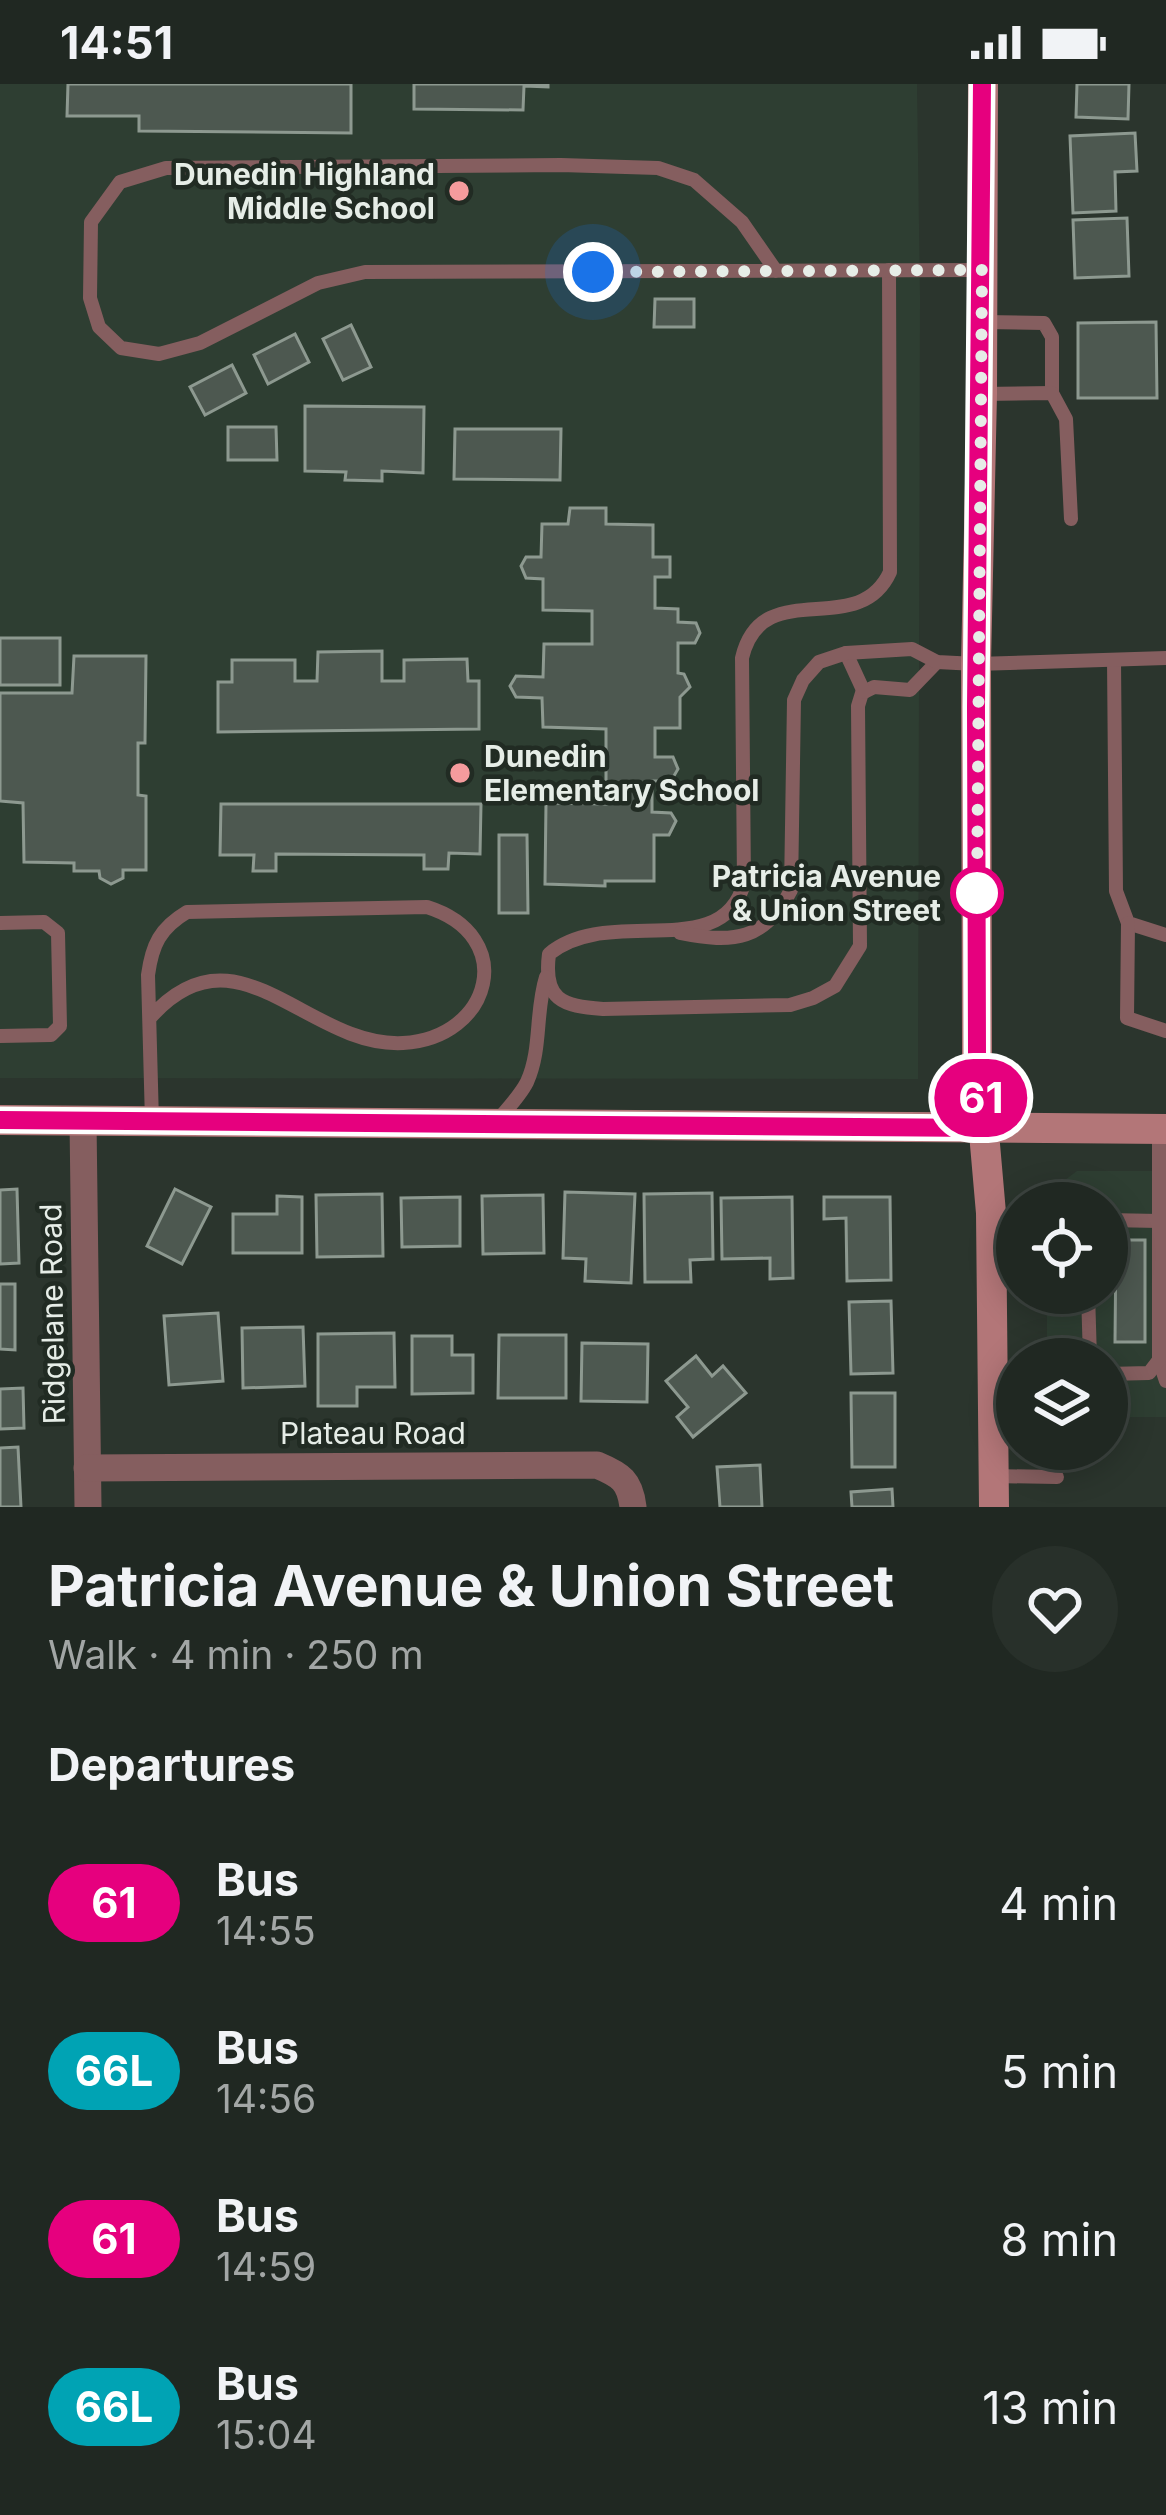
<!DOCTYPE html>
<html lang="en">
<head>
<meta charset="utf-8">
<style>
  body { margin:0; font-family:Inter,sans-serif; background:#28302a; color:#f1f3f6; height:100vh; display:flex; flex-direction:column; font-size:45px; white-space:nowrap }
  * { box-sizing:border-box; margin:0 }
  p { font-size:39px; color:#a2a6a5 }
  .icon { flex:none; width:66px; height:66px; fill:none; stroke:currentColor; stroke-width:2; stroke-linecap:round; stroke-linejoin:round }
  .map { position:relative; height:1423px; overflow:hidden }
  .sheet { display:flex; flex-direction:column; background:#202822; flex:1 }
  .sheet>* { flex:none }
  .badge { padding:0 24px; border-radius:39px; font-size:42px; line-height:78px }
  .tools { position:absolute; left:996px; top:1098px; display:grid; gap:24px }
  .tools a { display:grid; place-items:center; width:132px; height:132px; border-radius:50%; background:#202822; box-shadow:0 6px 30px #0003,0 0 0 3px #3d4440; font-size:60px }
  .you { position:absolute; width:60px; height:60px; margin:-30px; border:9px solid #fff; border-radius:50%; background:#1a73e8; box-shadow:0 0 0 18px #1a73e833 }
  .map>.badge { position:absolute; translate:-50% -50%; box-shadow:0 0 0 6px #fff }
  h2 { padding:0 48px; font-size:45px; line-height:108px }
  .round { display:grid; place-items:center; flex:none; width:126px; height:126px; border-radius:63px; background:#28302a }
  .headline { display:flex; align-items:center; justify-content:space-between; height:204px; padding:0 48px }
  h1 { font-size:57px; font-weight:700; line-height:90px }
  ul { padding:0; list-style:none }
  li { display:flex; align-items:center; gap:36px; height:168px; padding:0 48px }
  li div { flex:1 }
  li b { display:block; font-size:45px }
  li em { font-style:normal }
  li .badge { min-width:132px; font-weight:700; text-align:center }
  .status { display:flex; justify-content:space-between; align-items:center; height:84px; padding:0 60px; background:#202822; direction:ltr }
  .status svg { height:33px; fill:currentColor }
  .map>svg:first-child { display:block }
  .built { fill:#2e3e32 }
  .building { fill:#4d5850; stroke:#8d9990; stroke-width:3 }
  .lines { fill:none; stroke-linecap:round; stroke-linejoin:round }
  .lane { stroke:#855e5f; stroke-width:14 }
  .street { stroke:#855e5f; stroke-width:27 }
  .secondary { stroke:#b37678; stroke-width:30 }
  .line-casing { stroke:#fff; stroke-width:27 }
  .line { stroke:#e6007e; stroke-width:18 }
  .walk { stroke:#e6ede7; stroke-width:12; stroke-dasharray:0 21.6 }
  .poi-dot { fill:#f59b9d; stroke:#212b23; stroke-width:4.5 }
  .stop-dot { fill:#fff; stroke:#e6007e; stroke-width:6 }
  .labels { text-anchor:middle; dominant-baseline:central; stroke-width:9; stroke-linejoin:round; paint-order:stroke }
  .poi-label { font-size:30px; font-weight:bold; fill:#e6ede7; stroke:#212b23; text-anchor:end }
  .stop-label { font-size:30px; font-weight:bold; fill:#e6ede7; stroke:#212b23; text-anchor:end }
  .street-label { font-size:30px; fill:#e6ede7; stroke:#212b23 }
</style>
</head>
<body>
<div class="status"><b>14:51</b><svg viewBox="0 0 49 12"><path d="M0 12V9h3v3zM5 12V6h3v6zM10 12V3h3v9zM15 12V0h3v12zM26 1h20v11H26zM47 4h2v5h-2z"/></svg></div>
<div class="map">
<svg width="1166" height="1423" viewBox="0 0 1166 1423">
  <rect width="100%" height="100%" fill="#2b352d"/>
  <!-- built -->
  <g class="built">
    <polygon points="0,0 917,0 920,213 918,995 0,994"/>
    <polygon points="1077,1087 1166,1087 1166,1333 1107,1333 1107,1275 1047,1275 1047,1209 1107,1209 1107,1119 1048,1119 1057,1102"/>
  </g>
  <!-- building -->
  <g class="building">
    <polygon points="68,0 351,0 351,49 139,47 139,32 67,32"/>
    <polygon points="414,0 548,0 548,3 524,2 523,26 414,25"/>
    <polygon points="1077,0 1129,0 1128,35 1076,33"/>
    <polygon points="1135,49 1137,87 1115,88 1116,127 1073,129 1070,52"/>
    <polygon points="1127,134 1129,192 1075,194 1073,136"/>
    <polygon points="655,215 694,215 694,243 654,243"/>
    <polygon points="1156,238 1157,314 1078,314 1078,239"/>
    <polygon points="351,241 371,283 343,296 323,255"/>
    <polygon points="295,250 309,278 268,300 254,271"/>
    <polygon points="232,281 246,309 205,331 190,303"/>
    <polygon points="305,322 424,323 423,389 382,387 382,397 345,396 346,388 305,387"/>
    <polygon points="228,343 276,343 277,376 228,376"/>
    <polygon points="455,345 561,345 560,396 454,395"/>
    <polygon points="570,424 606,424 606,440 653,441 653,473 670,473 670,493 655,493 655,524 678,525 678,538 696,539 700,549 695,559 678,559 678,589 684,590 690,603 680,613 680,644 655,644 655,673 673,673 678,685 671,697 652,697 652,728 671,729 676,737 669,751 654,751 654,797 605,797 605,802 545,800 546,719 606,720 606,645 543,643 542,614 516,613 510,602 516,592 543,593 544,560 592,560 592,527 543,526 543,495 526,494 521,482 526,473 541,473 542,440 568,440"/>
    <rect x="0" y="554" width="60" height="47"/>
    <polygon points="382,567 382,597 404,597 404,576 467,575 468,597 479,597 479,645 218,648 218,598 232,598 232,576 295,576 295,597 317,597 318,568"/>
    <polygon points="74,572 146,572 145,659 138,659 138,711 146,712 146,786 123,786 123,794 111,800 100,794 99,787 74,787 74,779 24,778 23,719 0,717 0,609 72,609"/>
    <polygon points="221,720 481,720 480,770 449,769 448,785 424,785 424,771 276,770 276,787 253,787 254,771 220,771"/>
    <polygon points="499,751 527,751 528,829 499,829"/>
    <polygon points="17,1105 19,1179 0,1180 0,1106"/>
    <polygon points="175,1105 211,1123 182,1180 147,1162"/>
    <polygon points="565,1108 635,1110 631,1199 585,1197 586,1175 563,1174"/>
    <polygon points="712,1109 713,1175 690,1176 691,1198 645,1198 644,1110"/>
    <polygon points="382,1110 383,1172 317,1173 316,1111"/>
    <polygon points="543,1111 544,1169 483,1170 482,1112"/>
    <polygon points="277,1112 302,1113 302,1169 233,1169 233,1130 277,1130"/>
    <polygon points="460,1113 460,1162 402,1163 401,1114"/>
    <polygon points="792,1113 793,1194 770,1195 770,1174 722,1175 721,1114"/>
    <polygon points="824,1113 890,1113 891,1196 847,1197 846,1134 824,1135"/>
    <polygon points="1116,1156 1145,1156 1145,1258 1115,1258"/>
    <polygon points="0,1200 15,1200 15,1266 0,1265"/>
    <polygon points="891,1217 893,1289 851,1290 849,1218"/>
    <polygon points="218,1229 223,1297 169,1301 164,1232"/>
    <polygon points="303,1243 305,1302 243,1304 242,1244"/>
    <polygon points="394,1249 395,1303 357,1303 357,1322 318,1322 318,1250"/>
    <polygon points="499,1251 566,1251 566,1314 498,1314"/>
    <polygon points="412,1252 452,1252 452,1271 473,1271 473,1309 412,1310"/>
    <polygon points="582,1259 648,1260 647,1318 581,1317"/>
    <polygon points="696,1272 712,1292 723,1282 746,1309 693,1353 677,1333 688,1323 666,1297"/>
    <polygon points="23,1304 24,1344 0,1345 0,1305"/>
    <polygon points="851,1309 895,1309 895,1383 852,1383"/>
    <polygon points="18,1363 21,1423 0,1423 0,1364"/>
    <polygon points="760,1381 762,1423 720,1423 717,1383"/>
    <polygon points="892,1405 893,1423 852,1423 851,1408"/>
  </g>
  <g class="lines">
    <!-- lane -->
    <g class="lane">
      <path d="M 889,186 L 890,488 C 858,558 762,489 742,574 L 744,799 C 723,881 608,820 549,870 C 543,916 562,922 603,925 L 790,921 L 813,914 L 835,902 L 860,862 L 858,622 L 862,609 L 874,603 L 910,606 L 937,578"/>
      <polyline points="776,187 742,138 694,96 658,84 561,81 166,84 120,98 91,138 90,214 99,243 121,264 159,270 200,259 318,199 365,188 983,186"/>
      <polyline points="984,238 1044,239 1052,253 1052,309"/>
      <polyline points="982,310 1052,309 1066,335 1071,435"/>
      <polyline points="846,569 864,608"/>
      <polyline points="1114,576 1116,807 1128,839 1166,851"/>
      <polyline points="0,839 44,838 58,849 60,942 51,951 0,952"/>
      <polyline points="1128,839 1127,934 1166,947"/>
      <path d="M 680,849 C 734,860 765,856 791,806 L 794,616 L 803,596 L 819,578 L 846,569 L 912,565 L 937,578 L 976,580 L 1166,574"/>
      <path d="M 150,934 C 237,835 307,964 403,959 C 492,954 519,852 427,823 L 187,828 C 160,844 152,861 148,891 L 152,1037"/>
      <path d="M 497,1037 C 507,1025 520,1012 527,998 C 542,965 535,928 546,893"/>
      <polyline points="1107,1136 1159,1137"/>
      <polyline points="1088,1209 1090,1275"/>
      <polyline points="1159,1276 1166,1297"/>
      <polyline points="1107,1290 1149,1289 1159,1276 1159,1045"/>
      <polyline points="993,1293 1017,1292"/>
      <polyline points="993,1392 1057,1393"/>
    </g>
    <!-- street -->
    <g class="street">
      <polyline points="83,1037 88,1423"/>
      <path d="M 87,1384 L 597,1381 C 621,1391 630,1397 633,1423"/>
    </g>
    <!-- secondary -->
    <g class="secondary">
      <polyline points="983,0 982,310 976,580 977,969 991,1129 994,1423"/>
      <polyline points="0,1036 1166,1045"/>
    </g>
  </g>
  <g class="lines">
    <defs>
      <polyline id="line" points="0,1036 983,1044 977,969 976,623 982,0"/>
    </defs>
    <!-- line casing -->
    <use href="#line" class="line-casing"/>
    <!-- line -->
    <use href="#line" class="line"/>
    <!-- walk -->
    <polyline class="walk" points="593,188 982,186 977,809"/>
  </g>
  <!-- markers -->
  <g class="poi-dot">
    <circle cx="459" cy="107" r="12"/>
    <circle cx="460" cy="689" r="12"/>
  </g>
  <circle class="stop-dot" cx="977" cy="809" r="24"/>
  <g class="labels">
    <!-- poi labels -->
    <g class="poi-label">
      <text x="435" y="90">Dunedin Highland<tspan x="435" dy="34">Middle School</tspan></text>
      <text x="484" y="672" text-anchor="start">Dunedin<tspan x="484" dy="34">Elementary School</tspan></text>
    </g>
    <!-- stop labels -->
    <g class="stop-label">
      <text x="941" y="792">Patricia Avenue<tspan x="941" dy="34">&amp; Union Street</tspan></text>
    </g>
    <!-- street labels -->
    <g class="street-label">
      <text transform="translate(52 1230) rotate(-91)">Ridgelane Road</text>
      <text x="373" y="1349">Plateau Road</text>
    </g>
  </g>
</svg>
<div class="tools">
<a><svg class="icon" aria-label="locate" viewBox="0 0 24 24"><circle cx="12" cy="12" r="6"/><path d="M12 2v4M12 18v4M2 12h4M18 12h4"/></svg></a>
<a><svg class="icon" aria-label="layers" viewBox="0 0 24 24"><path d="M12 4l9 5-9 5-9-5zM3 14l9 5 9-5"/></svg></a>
</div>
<div class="you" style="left:593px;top:188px"></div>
<b class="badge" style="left:981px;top:1014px;background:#e6007e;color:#fff">61</b>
</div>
<section class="sheet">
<div class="headline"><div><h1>Patricia Avenue &amp; Union Street</h1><p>Walk · 4 min · 250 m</p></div><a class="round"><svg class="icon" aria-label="heart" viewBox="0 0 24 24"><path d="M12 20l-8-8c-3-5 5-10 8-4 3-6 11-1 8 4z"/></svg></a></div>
<h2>Departures</h2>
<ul>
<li><span class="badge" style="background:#e6007e;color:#fff">61</span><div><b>Bus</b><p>14:55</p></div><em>4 min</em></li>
<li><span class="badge" style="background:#00a3b4;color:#fff">66L</span><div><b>Bus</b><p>14:56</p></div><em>5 min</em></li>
<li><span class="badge" style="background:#e6007e;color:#fff">61</span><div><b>Bus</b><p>14:59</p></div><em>8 min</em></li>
<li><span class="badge" style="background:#00a3b4;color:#fff">66L</span><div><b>Bus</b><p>15:04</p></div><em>13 min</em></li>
</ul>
</section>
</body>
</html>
